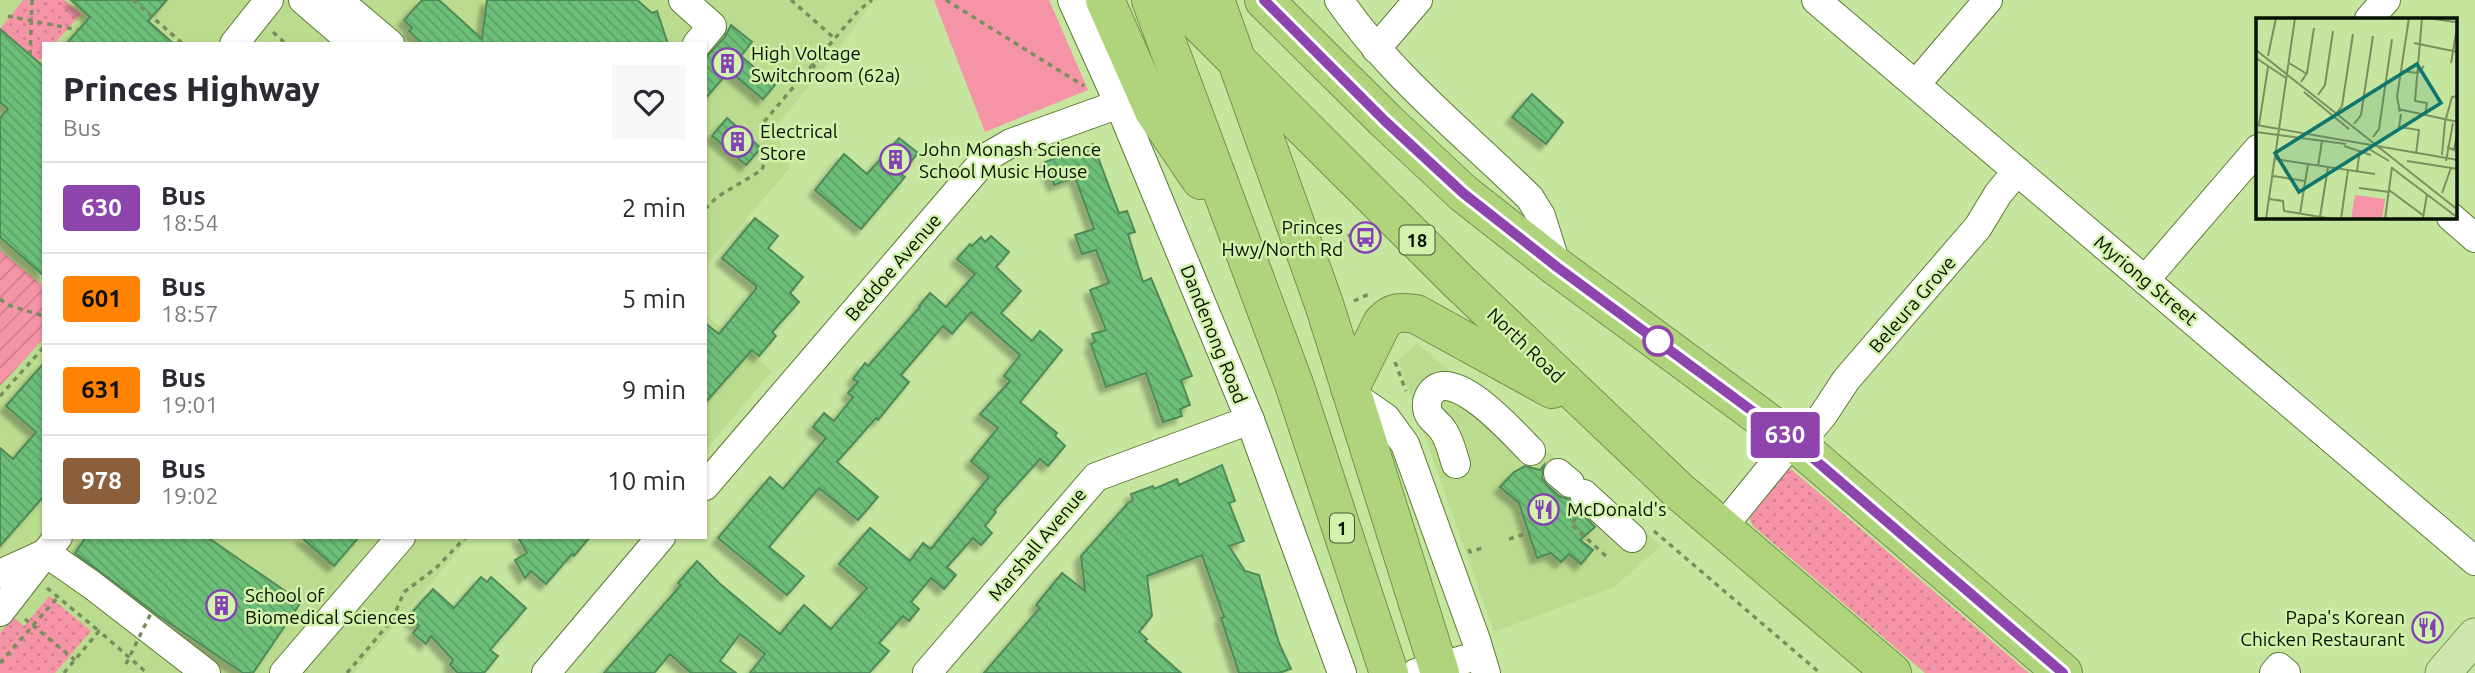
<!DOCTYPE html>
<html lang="en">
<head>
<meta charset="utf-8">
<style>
  body { margin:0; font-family:Ubuntu,sans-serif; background:#f7f7f7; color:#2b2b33; height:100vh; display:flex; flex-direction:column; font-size:26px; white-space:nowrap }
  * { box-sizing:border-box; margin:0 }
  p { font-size:23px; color:#7c7c81 }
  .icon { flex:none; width:38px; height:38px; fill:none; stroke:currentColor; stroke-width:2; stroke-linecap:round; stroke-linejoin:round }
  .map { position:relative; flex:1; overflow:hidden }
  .drawer { position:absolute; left:42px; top:42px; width:665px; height:497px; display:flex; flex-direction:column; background:#fff; border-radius:0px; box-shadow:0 2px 5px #0004 }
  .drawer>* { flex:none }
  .badge { padding:0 14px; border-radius:5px; font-size:24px; line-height:46px }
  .map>.badge { position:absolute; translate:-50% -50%; box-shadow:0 0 0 4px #fff }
  .round { display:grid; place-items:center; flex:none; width:74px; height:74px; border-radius:0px; background:#f7f7f7 }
  .summary { display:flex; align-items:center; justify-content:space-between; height:119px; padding:0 21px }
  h1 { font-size:33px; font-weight:800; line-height:52px }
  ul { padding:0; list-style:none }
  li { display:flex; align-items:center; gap:21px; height:91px; padding:0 21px; border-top:2px solid #e1e1e2 }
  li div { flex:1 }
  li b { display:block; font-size:26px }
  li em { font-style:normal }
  li .badge { min-width:77px; font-weight:700; text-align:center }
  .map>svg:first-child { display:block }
  .built { fill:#bbdc8e }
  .grass { fill:#f594a7 }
  .park { fill:url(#park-dots) }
  .garden { fill:url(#garden-furrows) }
  .building { fill:url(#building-back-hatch); stroke:#508b58; stroke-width:2; filter:url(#shadow) }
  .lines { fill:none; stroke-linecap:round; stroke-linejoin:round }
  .minor-casing { stroke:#5e7935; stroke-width:30 }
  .major-casing { stroke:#749050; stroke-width:37 }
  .highway-casing { stroke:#749050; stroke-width:40 }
  .path { stroke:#788e5d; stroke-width:3.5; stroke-dasharray:5 5; stroke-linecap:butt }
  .minor { stroke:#fff; stroke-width:28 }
  .major { stroke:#cfe5b0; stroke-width:35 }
  .highway { stroke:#afd47b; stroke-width:38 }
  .path-bridge { stroke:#788e5d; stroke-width:3.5; stroke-dasharray:5 5; stroke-linecap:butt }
  .line-casing { stroke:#fff; stroke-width:16 }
  .line { stroke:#8e44ad; stroke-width:10 }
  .stop-dot { fill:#fff; stroke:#8e44ad; stroke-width:3.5 }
  .labels { text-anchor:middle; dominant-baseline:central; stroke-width:5; stroke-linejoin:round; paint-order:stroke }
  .shield { fill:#d3f2ab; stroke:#445433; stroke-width:2 }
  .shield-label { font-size:18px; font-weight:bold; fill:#071100 }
  .poi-label { font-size:19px; fill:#071100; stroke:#d3f2ab; text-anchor:start }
  .street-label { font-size:19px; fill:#071100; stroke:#d3f2ab }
  .inset-road { fill:none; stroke:#7a905f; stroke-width:2 }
  .view { fill:#0f766e; fill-opacity:0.15; stroke:#0f766e; stroke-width:3.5 }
  .inset-edge { fill:none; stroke:#071100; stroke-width:3.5 }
</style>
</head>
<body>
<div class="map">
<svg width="2475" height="673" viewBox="0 0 2475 673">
  <defs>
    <pattern id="park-dots" width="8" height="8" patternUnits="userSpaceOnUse" patternTransform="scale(1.75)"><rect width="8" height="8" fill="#f594a7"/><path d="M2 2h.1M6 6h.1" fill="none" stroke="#d17f8e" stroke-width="1.8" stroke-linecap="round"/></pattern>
    <pattern id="garden-furrows" width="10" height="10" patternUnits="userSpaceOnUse" patternTransform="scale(1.75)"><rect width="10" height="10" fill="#f594a7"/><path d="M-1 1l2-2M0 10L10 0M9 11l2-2" fill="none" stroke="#d17f8e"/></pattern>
    <pattern id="building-back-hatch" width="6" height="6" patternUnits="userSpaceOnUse" patternTransform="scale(1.75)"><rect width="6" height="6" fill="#6cbe78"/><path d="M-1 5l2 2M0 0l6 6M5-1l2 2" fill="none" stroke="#5ca266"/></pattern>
    <filter id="shadow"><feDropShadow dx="-6" dy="6" stdDeviation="2" flood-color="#0004"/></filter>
  </defs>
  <rect width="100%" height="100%" fill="#c6e59e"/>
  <!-- built -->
  <g class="built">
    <polygon points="0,0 887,0 873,1 828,63 774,129 790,168 705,267 705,44 44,44 44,537 470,537 354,673 0,673"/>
    <polygon points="705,314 772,371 705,451"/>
    <polygon points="1417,344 1661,546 1614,587 1494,632 1398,360"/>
  </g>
  <!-- grass -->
  <polygon class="grass" points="934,0 1049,0 1088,90 985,132"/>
  <!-- park -->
  <g class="park">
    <polygon points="23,0 64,0 81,14 54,44 44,44 44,56 38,62 0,29"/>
    <polygon points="1791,469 2029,673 1925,673 1753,526 1747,513 1784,470"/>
    <polygon points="49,596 91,631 55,673 0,673 0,633 13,617 24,626"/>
  </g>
  <!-- garden -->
  <polygon class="garden" points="0,250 44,287 44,338 0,386"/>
  <!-- building -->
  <g class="building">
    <polygon points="71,0 167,0 148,21 174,44 66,44 90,17"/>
    <polygon points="422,0 439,0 482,39 487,0 637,0 652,13 657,11 668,44 423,44 409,31 412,28 404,20"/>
    <polygon points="731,25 752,42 741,56 775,85 763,99 729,71 705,99 705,58 725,37"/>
    <polygon points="0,29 44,67 44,276 0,237 0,118 8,109 0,102"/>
    <polygon points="1532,94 1563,122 1546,144 1512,117"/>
    <polygon points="727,118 761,148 746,165 712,136"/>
    <polygon points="899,138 918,153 901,174 905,177 861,229 815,190 844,154 867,174"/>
    <polygon points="1093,144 1119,213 1127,211 1135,232 1128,234 1143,282 1151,278 1192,376 1181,380 1190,405 1180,409 1182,416 1163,422 1146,373 1106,387 1091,344 1095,342 1092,334 1106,330 1090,290 1109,283 1096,250 1082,254 1075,235 1094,229 1075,177 1054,185 1045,162"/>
    <polygon points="755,218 778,236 768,248 803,277 790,293 799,302 772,332 776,336 759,356 752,350 705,403 705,323 719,334 756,289 756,286 722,258"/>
    <polygon points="991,236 1009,252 996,267 1021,291 1001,313 1032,341 1040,331 1062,350 1020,402 1057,433 1055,436 1065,446 1048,466 1040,459 994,510 996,512 985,526 992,533 981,545 973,538 947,567 956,575 944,589 931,578 911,602 919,609 909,621 903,616 879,643 889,651 869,673 750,673 765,654 740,634 720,661 736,673 691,673 670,654 654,673 604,673 681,585 678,583 697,561 719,583 780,634 804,605 831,629 867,588 839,564 870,528 910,561 923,543 931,549 989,477 971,461 998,428 980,414 1010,381 1004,376 1020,355 971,312 952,334 943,326 901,375 909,382 878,420 876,418 837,462 878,497 858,520 819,488 769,547 804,576 787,595 718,538 770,477 783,489 826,438 813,427 824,413 834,421 853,397 848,393 858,382 853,379 865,363 868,366 920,307 919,306 930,293 946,307 975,274 957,259 970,244 972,246 981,237 985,242"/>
    <polygon points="44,363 44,496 0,546 0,448 13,459 36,432 6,406"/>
    <polygon points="1222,465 1235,501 1229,503 1244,541 1229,546 1245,571 1259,575 1279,643 1291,669 1279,673 1239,673 1221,618 1224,617 1202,555 1147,576 1152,616 1139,632 1147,639 1145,641 1181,673 984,673 1040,608 1036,605 1062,573 1085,591 1081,556 1128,503 1133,500 1131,494 1153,486 1154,489 1177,479 1179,485"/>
    <polygon points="1544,465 1542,478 1547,485 1559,496 1568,499 1595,527 1580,540 1593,550 1581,564 1569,554 1561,562 1551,553 1537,558 1519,503 1500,487 1514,472 1525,466 1540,470"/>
    <polygon points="86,537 207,537 301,602 253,673 243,673 159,616 75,553"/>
    <polygon points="301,537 359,537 334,566"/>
    <polygon points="518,537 590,537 574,556 572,554 546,584 531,571 525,578 515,560 527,553"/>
    <polygon points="481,577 487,582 491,577 526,608 490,650 498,656 484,673 458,673 450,665 453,660 431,636 426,644 413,633 419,626 408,617 433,589 454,608"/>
  </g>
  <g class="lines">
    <defs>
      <g id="minor">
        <polyline points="303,0 354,44"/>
        <polyline points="338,0 390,44"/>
        <polyline points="683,0 712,26 697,44"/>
        <polyline points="1072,0 1119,104 1250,420 1342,673"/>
        <path d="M 1339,0 C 1392,77 1464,133 1530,198 L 1541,216 L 1557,267"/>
        <polyline points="1816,0 2475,561"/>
        <polyline points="2369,19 2386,0"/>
        <polyline points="234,44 269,0"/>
        <polyline points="1376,49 1418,0"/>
        <polyline points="1916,84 1988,0"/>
        <polyline points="2451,217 2475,238"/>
        <polyline points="2145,280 2258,149"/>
        <polyline points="1353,395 1386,418 1405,444 1476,640 1486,673"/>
        <polyline points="1793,441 1813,427 1823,415 1846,380 1978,227 1998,194 2017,171"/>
        <path d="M 1456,464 C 1452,453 1450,439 1442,429 C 1437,422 1427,417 1427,407 C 1426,400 1430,393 1435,389 C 1460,372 1515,435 1531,451"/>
        <polyline points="1558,473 1570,483"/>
        <polyline points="705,486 987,157 1011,143 1119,104"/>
        <polyline points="1584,494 1632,538"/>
        <polyline points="1722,528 1793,441 1802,424"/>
        <polyline points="0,574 46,553 92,585 206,673"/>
        <polyline points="0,612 58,537"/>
        <polyline points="284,673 401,537"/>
        <polyline points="546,673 661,537"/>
        <polyline points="927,673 1096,477 1250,420"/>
        <polyline points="1416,673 1480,655"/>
        <polyline points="2274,673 2279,667 2286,673"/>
      </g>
      <polyline id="major" points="2443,673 2475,636"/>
      <g id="highway">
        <polyline points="1105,0 1154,111 1201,180"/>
        <polyline points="1151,0 1294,384 1389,673"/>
        <polyline points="1176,0 1459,282 1679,491 1892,673"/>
        <polyline points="1215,0 1324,304 1440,673"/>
        <polyline points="1264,0 1386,121 1463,193 1557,267 1793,441 2063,673"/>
        <path d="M 1350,388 L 1382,323 C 1393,311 1401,312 1416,314 L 1552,389"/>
      </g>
    </defs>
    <!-- minor casing -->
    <use href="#minor" class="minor-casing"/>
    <!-- major casing -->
    <use href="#major" class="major-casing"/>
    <!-- highway casing -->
    <use href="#highway" class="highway-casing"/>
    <!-- path -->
    <g class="path">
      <polyline points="133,0 183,44"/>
      <polyline points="791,0 834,38"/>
      <polyline points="946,0 1084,86"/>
      <polyline points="8,16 78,30"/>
      <polyline points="273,32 286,44"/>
      <polyline points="30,55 32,0"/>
      <polyline points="812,64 831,85"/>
      <polyline points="705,209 717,197 762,170 769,147 763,123 859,10 872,0"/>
      <polyline points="1340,243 1355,231"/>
      <polyline points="0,299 8,305 44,316"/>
      <polyline points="1354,301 1369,294"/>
      <polyline points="1395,362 1406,391"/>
      <polyline points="0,396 44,347"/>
      <polyline points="1576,518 1571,524 1608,558"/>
      <polyline points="1654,531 1820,673"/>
      <polyline points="1509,539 1528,533"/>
      <polyline points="1469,549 1470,552 1485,547"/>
      <polyline points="47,588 99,631"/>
      <polyline points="25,619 75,660"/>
      <polyline points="0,663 58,597"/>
      <polyline points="64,673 99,631 147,673"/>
      <polyline points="347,673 392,620 404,592 436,568 466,537"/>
    </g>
    <!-- minor -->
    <use href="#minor" class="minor"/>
    <!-- major -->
    <use href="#major" class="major"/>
    <!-- highway -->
    <use href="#highway" class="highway"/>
    <!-- path-bridge -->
    <polyline class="path-bridge" points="126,664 152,611"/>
  </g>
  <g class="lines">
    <defs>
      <polyline id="line" points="1264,0 1385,121 1463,193 1557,267 1793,441 2063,673"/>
    </defs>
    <!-- line casing -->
    <use href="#line" class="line-casing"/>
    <!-- line -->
    <use href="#line" class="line"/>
  </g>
  <!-- icons -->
  <defs>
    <symbol id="building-ring" viewBox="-11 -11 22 22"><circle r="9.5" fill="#d3f2ab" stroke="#8341b5" stroke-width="1.5"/><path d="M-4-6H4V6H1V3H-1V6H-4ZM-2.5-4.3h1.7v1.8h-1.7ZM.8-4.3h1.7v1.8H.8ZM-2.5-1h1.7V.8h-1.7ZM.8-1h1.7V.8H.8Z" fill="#8341b5"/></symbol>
    <symbol id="bus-ring" viewBox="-11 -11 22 22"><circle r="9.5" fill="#d3f2ab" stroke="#8341b5" stroke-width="1.5"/><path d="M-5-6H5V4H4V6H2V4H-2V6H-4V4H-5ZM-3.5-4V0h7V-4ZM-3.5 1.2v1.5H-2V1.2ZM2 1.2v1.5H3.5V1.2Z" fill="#8341b5"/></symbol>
    <symbol id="restaurant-ring" viewBox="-11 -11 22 22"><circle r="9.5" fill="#d3f2ab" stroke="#8341b5" stroke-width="1.5"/><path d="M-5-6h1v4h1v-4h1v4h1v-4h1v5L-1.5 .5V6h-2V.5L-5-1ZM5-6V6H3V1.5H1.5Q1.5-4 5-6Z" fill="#8341b5"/></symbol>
  </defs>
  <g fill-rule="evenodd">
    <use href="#building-ring" x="710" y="46" width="35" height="35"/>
    <use href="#building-ring" x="720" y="124" width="35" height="35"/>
    <use href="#building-ring" x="878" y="142" width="35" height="35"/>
    <use href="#bus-ring" x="1348" y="220" width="35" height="35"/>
    <use href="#restaurant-ring" x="1526" y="492" width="35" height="35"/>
    <use href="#building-ring" x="204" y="588" width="35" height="35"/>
    <use href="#restaurant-ring" x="2410" y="610" width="35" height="35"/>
  </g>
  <!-- markers -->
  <circle class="stop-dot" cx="1658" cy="341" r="14"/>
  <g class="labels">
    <!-- shield labels -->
    <g class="shield">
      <rect x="1399.5" y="225.5" width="35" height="29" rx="5"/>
      <rect x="1330" y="513.5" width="24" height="29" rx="5"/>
    </g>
    <g class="shield-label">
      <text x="1417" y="240">18</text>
      <text x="1342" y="528">1</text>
    </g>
    <!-- poi labels -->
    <g class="poi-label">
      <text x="751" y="53">High Voltage<tspan x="751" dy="22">Switchroom (62a)</tspan></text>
      <text x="760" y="131">Electrical<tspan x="760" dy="22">Store</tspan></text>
      <text x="919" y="149">John Monash Science<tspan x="919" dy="22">School Music House</tspan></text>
      <text x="1343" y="227" text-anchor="end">Princes<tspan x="1343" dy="22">Hwy/North Rd</tspan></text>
      <text x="1567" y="509">McDonald's</text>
      <text x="245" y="595">School of<tspan x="245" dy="22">Biomedical Sciences</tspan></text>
      <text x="2405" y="617" text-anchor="end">Papa's Korean<tspan x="2405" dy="22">Chicken Restaurant</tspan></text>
    </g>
    <!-- street labels -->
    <g class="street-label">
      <text transform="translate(893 267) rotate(-49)">Beddoe Avenue</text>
      <text transform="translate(2146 280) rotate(40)">Myriong Street</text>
      <text transform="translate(1912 304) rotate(-49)">Beleura Grove</text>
      <text transform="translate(1214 334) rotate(68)">Dandenong Road</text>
      <text transform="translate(1526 345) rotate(44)">North Road</text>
      <text transform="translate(1037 544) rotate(-50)">Marshall Avenue</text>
    </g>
  </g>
  <!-- overview -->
  <g transform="translate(2256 18)">
    <rect width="201" height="201" fill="#c6e59e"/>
    <path d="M 99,177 L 129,181 L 126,201 L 95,201 Z" fill="#f594a7"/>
    <path class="inset-road" d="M 166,0 L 159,83 L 171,85 L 169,98M 171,0 L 199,4M 158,25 L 202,34M 0,32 L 202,192M 12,38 L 20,0M 0,40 L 30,60M 33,45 L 51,56M 195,45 L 202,4M 145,53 L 162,55 L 168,48M 45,64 L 51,55 L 58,10M 48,74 L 93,111M 62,77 L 69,67 L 77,13M 142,91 L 202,104M 144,94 L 141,79 L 153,0M 145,96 L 143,109 L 163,112 L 160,136M 76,101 L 86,88 L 97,16M 98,106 L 105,97 L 117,18M 0,107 L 202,142M 3,107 L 12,49M 0,114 L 90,126M 117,119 L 123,111 L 136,21M 88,128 L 115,137M 191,129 L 198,132 L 202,111M 113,131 L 133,143M 186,137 L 189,104 L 196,79 L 202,78M 19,141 L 119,156M 151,143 L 202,151M 190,143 L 197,105M 62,148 L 66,123M 136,150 L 202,200M 101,153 L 104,132M 17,158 L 49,163M 103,170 L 133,174M 133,172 L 168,198M 186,175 L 195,150M 13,181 L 27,183 L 28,193 L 77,201M 44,196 L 52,146M 64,199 L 72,149M 167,200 L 171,176M 10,201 L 39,0M 85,201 L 92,152M 129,201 L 136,149"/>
    <path class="view" d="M 161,46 L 185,85 L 43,174 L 19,135 Z"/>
    <rect width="201" height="201" class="inset-edge"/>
  </g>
</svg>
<b class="badge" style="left:1785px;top:435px;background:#8e44ad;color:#fff">630</b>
<section class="drawer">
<div class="summary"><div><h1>Princes Highway</h1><p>Bus</p></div><a class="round"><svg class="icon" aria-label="heart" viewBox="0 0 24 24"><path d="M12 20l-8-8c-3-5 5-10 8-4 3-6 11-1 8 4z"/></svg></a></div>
<ul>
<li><span class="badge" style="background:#8e44ad;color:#fff">630</span><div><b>Bus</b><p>18:54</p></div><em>2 min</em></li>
<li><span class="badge" style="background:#ff8200;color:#111">601</span><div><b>Bus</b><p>18:57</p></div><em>5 min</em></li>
<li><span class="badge" style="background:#ff8200;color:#111">631</span><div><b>Bus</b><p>19:01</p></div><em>9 min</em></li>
<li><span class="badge" style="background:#8b5e3c;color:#fff">978</span><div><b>Bus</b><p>19:02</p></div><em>10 min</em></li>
</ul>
</section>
</div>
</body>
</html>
